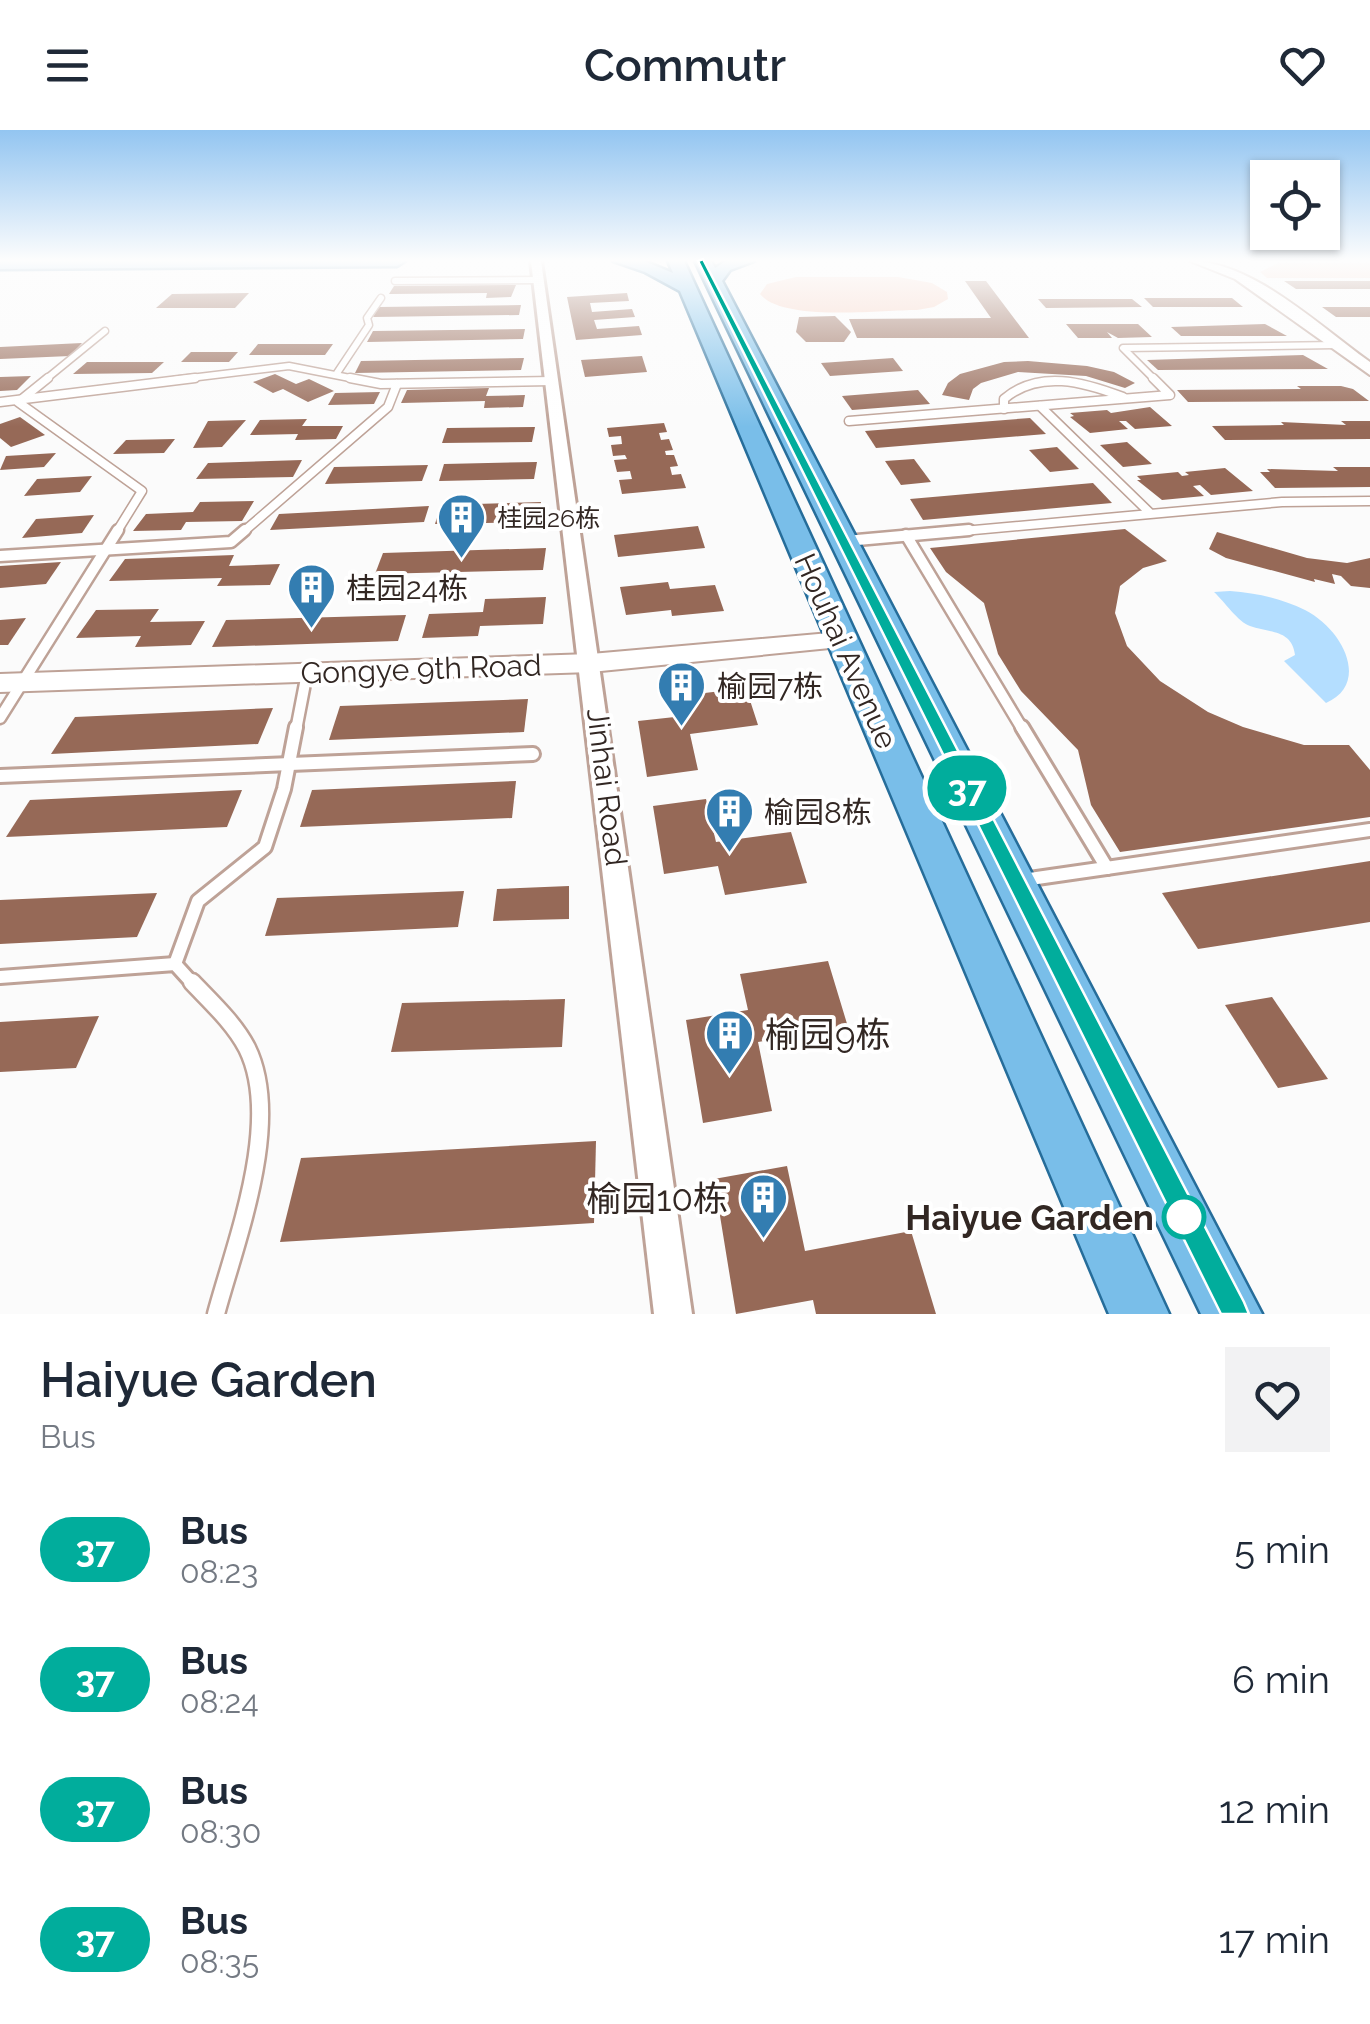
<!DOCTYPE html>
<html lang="en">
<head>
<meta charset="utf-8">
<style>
  body { margin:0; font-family:Raleway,"Noto Sans SC",sans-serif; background:#f2f2f3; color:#1f2937; height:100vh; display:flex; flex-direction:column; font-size:38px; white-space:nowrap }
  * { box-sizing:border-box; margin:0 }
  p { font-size:32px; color:#747a83 }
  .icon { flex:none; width:55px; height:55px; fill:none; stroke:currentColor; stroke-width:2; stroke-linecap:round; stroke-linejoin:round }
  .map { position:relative; height:1184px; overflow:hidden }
  .sheet { display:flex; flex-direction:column; background:#fff; flex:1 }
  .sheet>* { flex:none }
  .badge { padding:0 20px; border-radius:32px; font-size:35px; line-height:65px }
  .fabs { position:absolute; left:1250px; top:30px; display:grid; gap:20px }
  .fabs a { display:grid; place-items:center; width:90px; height:90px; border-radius:0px; background:#fff; box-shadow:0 2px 8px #0004; font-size:50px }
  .map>.badge { position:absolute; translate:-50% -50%; box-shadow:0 0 0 5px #fff }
  .round { display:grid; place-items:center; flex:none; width:105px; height:105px; border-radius:0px; background:#f2f2f3 }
  .head { display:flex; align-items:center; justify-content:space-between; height:170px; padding:0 40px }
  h1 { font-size:48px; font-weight:600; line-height:75px }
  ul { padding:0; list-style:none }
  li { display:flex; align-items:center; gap:30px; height:130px; padding:0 40px }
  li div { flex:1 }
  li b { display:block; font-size:38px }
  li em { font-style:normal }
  li .badge { min-width:110px; font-weight:700; text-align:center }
  header { display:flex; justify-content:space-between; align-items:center; height:130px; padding:0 40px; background:#fff; font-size:45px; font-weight:600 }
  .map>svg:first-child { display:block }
  .green { fill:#f6cdbd }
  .water { fill:#b4deff }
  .building { fill:#966957 }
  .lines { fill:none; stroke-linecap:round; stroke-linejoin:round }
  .service-far4-casing { stroke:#bea297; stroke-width:9 }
  .service-far3-casing { stroke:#bea297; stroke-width:11 }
  .service-far2-casing { stroke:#bea297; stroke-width:15 }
  .service-far1-casing { stroke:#bea297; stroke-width:18 }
  .service-casing { stroke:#bea297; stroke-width:21 }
  .minor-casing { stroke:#bea297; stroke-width:6 }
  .tertiary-casing { stroke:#bea297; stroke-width:4 }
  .primary-casing { stroke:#266d9a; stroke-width:5 }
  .service-far4 { stroke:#fff; stroke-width:6 }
  .service-far3 { stroke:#fff; stroke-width:8 }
  .service-far2 { stroke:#fff; stroke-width:10 }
  .service-far1 { stroke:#fff; stroke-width:12 }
  .service { stroke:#fff; stroke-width:16 }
  .minor { fill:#fff; fill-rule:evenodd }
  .tertiary { fill:#fff; fill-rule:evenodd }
  .primary { fill:#79bee9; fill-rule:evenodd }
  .line { fill:#01ad9c; stroke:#fff; stroke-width:2.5 }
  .stop-dot { fill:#fff; stroke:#01ad9c; stroke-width:5 }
  .labels { text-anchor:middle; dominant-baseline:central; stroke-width:8; stroke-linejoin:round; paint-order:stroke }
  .far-poi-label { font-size:25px; fill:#322723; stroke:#fff; text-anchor:start }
  .poi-label { font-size:30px; fill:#322723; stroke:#fff; text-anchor:start }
  .street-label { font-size:30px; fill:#322723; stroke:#fff }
  .near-poi-label { font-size:35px; fill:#322723; stroke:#fff; text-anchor:start }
  .near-stop-label { font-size:35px; font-weight:bold; fill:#322723; stroke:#fff; text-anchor:end }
</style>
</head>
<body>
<header><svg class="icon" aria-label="menu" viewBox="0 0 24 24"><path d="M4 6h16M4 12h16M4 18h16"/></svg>Commutr<svg class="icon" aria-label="heart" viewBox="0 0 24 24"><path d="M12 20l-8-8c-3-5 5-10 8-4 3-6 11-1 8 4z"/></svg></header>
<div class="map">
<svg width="1370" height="1184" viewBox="0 0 1370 1184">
  <rect width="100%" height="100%" fill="#fbfbfb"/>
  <!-- green -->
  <g class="green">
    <polygon points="1278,133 1370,133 1370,148 1267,148 1260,142"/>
    <path d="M 898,147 L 932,153 L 947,162 L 948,169 L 934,177 L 917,180 C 881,180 782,192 760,164 L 767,154 L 796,147 Z"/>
  </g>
  <!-- water -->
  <path class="water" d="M 1230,461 C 1256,463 1281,468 1305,480 C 1344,500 1370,554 1326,573 L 1284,531 L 1295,525 C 1292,499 1269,503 1250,496 C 1238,492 1224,471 1214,462 Z"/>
  <!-- building -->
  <g class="building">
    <polygon points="965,151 986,151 1029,208 857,208 849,189 991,188"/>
    <polygon points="1284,151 1370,151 1370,159 1296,159"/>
    <polygon points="516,155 511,167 486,168 487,163 389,164 394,156"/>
    <polygon points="249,163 235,178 156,178 172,164"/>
    <polygon points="627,163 629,171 590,173 592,182 632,179 635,187 594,190 597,199 639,196 642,205 576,210 567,167"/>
    <polygon points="1144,168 1232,168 1243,177 1153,177"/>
    <polygon points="1038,169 1132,169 1142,177 1046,178"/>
    <polygon points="521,175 519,185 373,187 379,177"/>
    <polygon points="1322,177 1370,177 1370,187 1336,187"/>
    <polygon points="835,186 851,202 844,212 806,212 796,202 799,187"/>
    <polygon points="1066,194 1138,194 1152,207 1118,208 1107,202 1112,208 1078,208"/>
    <polygon points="1265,194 1287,206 1181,206 1171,197"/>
    <polygon points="525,199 523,209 367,212 373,201"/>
    <polygon points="82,213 70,226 0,229 0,217"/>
    <polygon points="258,214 333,214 325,225 249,225"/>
    <polygon points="191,222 238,222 229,232 181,232"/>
    <polygon points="1303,225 1328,239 1158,240 1147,230"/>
    <polygon points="642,226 647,242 585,247 581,230"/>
    <polygon points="524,228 521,240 355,243 361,231"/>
    <polygon points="893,228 903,241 830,246 821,233"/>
    <polygon points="1028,231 1087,236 1114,242 1135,253 1125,258 1086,246 1018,242 981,253 973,259 969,270 942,265 948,253 960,244 1004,232"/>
    <polygon points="87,232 164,232 152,243 73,244"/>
    <polygon points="275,244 296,254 309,249 334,261 308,272 283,259 273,263 253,252"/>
    <polygon points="31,246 17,260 0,261 0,247"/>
    <polygon points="1297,256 1341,256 1353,259 1369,271 1188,272 1177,260 1301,259"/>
    <polygon points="489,258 486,266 525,265 523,277 484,278 485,271 401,273 407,260"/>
    <polygon points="918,260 930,274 852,280 842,266"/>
    <polygon points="380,262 374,274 328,275 335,263"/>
    <polygon points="1150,277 1172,296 1135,299 1126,291 1119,291 1128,299 1090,303 1070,287 1074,286 1070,283 1107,280 1111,283"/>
    <polygon points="20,287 45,305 11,317 0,308 0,294"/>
    <polygon points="1030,288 1046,304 876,318 865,301"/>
    <polygon points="307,289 302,296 343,296 336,309 295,310 298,304 250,305 260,290"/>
    <polygon points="246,290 222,317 193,318 208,291"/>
    <polygon points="1341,291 1370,291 1370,309 1225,310 1212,296 1284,295 1281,292 1346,295"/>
    <polygon points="664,293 667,302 659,303 661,310 669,309 673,320 665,321 666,325 674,325 678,336 670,337 672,345 681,344 686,358 622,364 619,350 632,349 630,341 617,342 614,330 627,329 625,325 613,326 611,315 622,314 621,306 609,307 607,298"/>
    <polygon points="535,297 532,312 442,313 447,298"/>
    <polygon points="175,309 164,323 113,324 126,310"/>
    <polygon points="1127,312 1152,334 1123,337 1100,315"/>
    <polygon points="1057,317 1079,339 1050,342 1029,320"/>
    <polygon points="56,323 44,337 0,340 6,326"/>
    <polygon points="914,329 931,352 901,355 885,331"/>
    <polygon points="302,330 293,347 196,349 208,333"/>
    <polygon points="537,332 534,349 439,351 444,334"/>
    <polygon points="428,335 422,351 325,354 334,337"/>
    <polygon points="1333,337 1370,337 1370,357 1275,358 1260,342 1270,342 1267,339 1338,341"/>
    <polygon points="1225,338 1253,361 1211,365 1200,355 1193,356 1204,366 1162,370 1137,350 1141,350 1137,346 1178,342 1182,346 1189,345 1185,342"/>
    <polygon points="92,346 80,362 24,366 37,349"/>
    <polygon points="1093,353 1112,373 923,390 910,369"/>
    <polygon points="254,371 242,391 186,392 181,400 133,401 146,384 193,382 200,372"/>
    <polygon points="541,372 538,392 435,394 441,375"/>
    <polygon points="429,376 424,392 270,400 279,384"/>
    <polygon points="94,385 82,403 22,408 36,389"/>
    <polygon points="698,396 705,418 618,427 614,405"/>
    <polygon points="1125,399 1167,431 1143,438 1120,456 1115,483 1127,516 1160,551 1208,582 1243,597 1304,615 1349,615 1370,640 1370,687 1120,722 1091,675 1078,620 1021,561 998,524 984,473 946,442 930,418"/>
    <polygon points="1217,402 1307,428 1347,433 1370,428 1370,458 1351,456 1341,446 1332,444 1335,454 1314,449 1315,452 1226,428 1209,419"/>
    <polygon points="546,418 543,440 375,444 383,423"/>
    <polygon points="234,425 229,436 280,434 270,455 217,456 222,448 109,451 125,429"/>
    <polygon points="61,432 46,454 0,458 0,436"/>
    <polygon points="668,452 670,459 715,455 724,481 672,486 671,480 626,485 620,457"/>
    <polygon points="546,467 543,494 480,496 478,506 422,508 429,484 483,482 485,469"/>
    <polygon points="159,479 150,492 205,491 191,515 135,517 141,506 76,508 96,480"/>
    <polygon points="406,485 398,511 212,517 226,490"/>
    <polygon points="26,488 8,515 0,515 0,490"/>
    <polygon points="746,558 758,595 690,604 698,640 647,647 638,591 684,586 680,566"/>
    <polygon points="528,569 524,602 329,610 340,576"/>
    <polygon points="273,578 258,614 51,624 75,587"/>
    <polygon points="516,651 512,688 300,697 312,660"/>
    <polygon points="242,660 227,697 6,707 30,670"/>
    <polygon points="706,669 716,712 791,702 807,753 725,765 718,736 664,744 653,676"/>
    <polygon points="1370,731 1370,792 1198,819 1162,763"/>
    <polygon points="569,756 569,789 493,791 497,759"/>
    <polygon points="464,761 458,797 265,806 277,768"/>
    <polygon points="157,763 137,807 0,814 0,770"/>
    <polygon points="828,831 848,897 758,912 772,981 703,993 686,890 748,880 740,844"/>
    <polygon points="1272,867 1328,949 1278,958 1225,875"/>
    <polygon points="565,869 562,917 391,922 402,873"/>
    <polygon points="99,886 76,938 0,942 0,892"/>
    <polygon points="596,1011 594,1093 280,1112 301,1028"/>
    <polygon points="787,1036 805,1121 911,1101 936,1184 816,1184 813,1170 736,1184 714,1049"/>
  </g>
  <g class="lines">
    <defs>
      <g id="service-far4">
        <polyline points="395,151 539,150"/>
        <polyline points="337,243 369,195 367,188 381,168"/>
        <polyline points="45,250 105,201"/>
        <polyline points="174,250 289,236 360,250"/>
        <polyline points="1155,250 1123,218 1335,215"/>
      </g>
      <g id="service-far3">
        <polyline points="350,248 381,254 552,251"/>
        <polyline points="22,269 48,248"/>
        <polyline points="0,272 195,248"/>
        <polyline points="18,272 142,361 116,403"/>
        <polyline points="1040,276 1150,383"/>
        <path d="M 1004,279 L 1004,269 C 1039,239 1084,252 1123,267"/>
        <polyline points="849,291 1170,265 1153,248"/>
        <polyline points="242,403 388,277 397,254"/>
        <polyline points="941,403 1282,372 1370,371"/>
      </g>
      <g id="service-far2">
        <polyline points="906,405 1023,600"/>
        <polyline points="846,411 969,400"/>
        <polyline points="0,426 231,412 245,400"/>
        <polyline points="0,588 118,400"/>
        <polyline points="296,600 307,543"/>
      </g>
      <g id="service-far1">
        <polyline points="1022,597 1107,738"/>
        <polyline points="0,646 533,624"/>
        <polyline points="1023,750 1370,700"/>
        <polyline points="175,834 198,771 265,717 284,659 296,597"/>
        <polyline points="0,847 175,834 194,855"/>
      </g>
      <path id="service" d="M 192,852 C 211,872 234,893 247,918 C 283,991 236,1110 216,1184"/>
      <polygon id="minor" points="531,131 541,131 692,1184 654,1184"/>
      <g id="tertiary">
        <path d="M 1190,131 C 1253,131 1320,197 1370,232 L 1370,245 L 1235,149 Z"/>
        <polygon points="841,502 853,510 850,516 591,542 0,562 0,544 591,524"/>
      </g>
      <g id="primary">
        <polygon points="0,131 405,131 397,136 0,139"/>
        <polygon points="613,131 644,131 673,143 668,131 684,131 1169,1184 1109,1184 680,161 645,142"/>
        <polygon points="695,131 711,131 715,138 726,131 754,131 730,140 722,151 1262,1184 1201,1184"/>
      </g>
    </defs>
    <!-- service-far4 casing -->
    <use href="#service-far4" class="service-far4-casing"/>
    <!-- service-far3 casing -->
    <use href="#service-far3" class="service-far3-casing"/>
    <!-- service-far2 casing -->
    <use href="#service-far2" class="service-far2-casing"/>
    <!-- service-far1 casing -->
    <use href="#service-far1" class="service-far1-casing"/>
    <!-- service casing -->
    <use href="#service" class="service-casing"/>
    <!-- minor casing -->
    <use href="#minor" class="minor-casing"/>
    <!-- tertiary casing -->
    <use href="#tertiary" class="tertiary-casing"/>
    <!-- primary casing -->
    <use href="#primary" class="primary-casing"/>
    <!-- service-far4 -->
    <use href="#service-far4" class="service-far4"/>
    <!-- service-far3 -->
    <use href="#service-far3" class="service-far3"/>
    <!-- service-far2 -->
    <use href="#service-far2" class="service-far2"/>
    <!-- service-far1 -->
    <use href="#service-far1" class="service-far1"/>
    <!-- service -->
    <use href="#service" class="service"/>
    <!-- minor -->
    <use href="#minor" class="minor"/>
    <!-- tertiary -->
    <use href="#tertiary" class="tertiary"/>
    <!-- primary -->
    <use href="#primary" class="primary"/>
  </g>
  <!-- sky -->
  <linearGradient id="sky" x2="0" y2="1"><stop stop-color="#93c5f1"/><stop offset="0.44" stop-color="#fdfdfd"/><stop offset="1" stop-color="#fdfdfd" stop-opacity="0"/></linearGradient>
  <rect width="1370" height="297" fill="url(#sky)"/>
  <!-- line -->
  <polygon class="line" points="703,129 1244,1172 1249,1184 1221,1184 698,131"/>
  <!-- icons -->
  <defs>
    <symbol id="building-pin" viewBox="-11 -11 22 30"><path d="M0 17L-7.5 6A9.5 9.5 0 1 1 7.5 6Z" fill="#337db1" stroke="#fff"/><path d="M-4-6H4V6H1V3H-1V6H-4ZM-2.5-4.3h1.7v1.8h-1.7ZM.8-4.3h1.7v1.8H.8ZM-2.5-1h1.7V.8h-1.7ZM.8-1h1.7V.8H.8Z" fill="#fff"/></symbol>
  </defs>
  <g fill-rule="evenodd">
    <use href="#building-pin" x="434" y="360" width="55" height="75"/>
    <use href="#building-pin" x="284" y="430" width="55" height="75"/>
    <use href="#building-pin" x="654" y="528" width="55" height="75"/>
    <use href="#building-pin" x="702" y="654" width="55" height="75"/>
    <use href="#building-pin" x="702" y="876" width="55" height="75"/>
    <use href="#building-pin" x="736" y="1040" width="55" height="75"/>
  </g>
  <!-- markers -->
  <circle class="stop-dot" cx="1184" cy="1087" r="20"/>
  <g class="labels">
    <!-- far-poi labels -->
    <g class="far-poi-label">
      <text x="497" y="388">桂园26栋</text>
    </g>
    <!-- poi labels -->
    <g class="poi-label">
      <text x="346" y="458">桂园24栋</text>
      <text x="717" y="556">榆园7栋</text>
      <text x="764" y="682">榆园8栋</text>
    </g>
    <!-- street labels -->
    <g class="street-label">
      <text transform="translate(846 521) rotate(66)">Houhai Avenue</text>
      <text transform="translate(421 539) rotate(-2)">Gongye 9th Road</text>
      <text transform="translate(607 657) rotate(83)">Jinhai Road</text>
    </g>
    <!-- near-poi labels -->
    <g class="near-poi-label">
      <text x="765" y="904">榆园9栋</text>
      <text x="728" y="1068" text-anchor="end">榆园10栋</text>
    </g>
    <!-- near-stop labels -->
    <g class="near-stop-label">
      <text x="1154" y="1087">Haiyue Garden</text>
    </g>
  </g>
</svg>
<div class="fabs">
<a><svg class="icon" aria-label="locate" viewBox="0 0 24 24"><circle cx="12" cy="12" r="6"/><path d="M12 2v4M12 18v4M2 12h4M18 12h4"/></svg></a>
</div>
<b class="badge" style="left:967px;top:658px;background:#01ad9c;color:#fff">37</b>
</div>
<section class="sheet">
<div class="head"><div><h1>Haiyue Garden</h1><p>Bus</p></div><a class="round"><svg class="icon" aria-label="heart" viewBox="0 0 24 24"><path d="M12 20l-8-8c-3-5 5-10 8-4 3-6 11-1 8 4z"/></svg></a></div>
<ul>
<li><span class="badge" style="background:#01ad9c;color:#fff">37</span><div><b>Bus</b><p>08:23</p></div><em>5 min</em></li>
<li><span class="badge" style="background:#01ad9c;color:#fff">37</span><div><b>Bus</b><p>08:24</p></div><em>6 min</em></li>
<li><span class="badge" style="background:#01ad9c;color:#fff">37</span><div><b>Bus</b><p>08:30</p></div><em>12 min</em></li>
<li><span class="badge" style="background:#01ad9c;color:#fff">37</span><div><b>Bus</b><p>08:35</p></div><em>17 min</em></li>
</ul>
</section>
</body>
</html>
